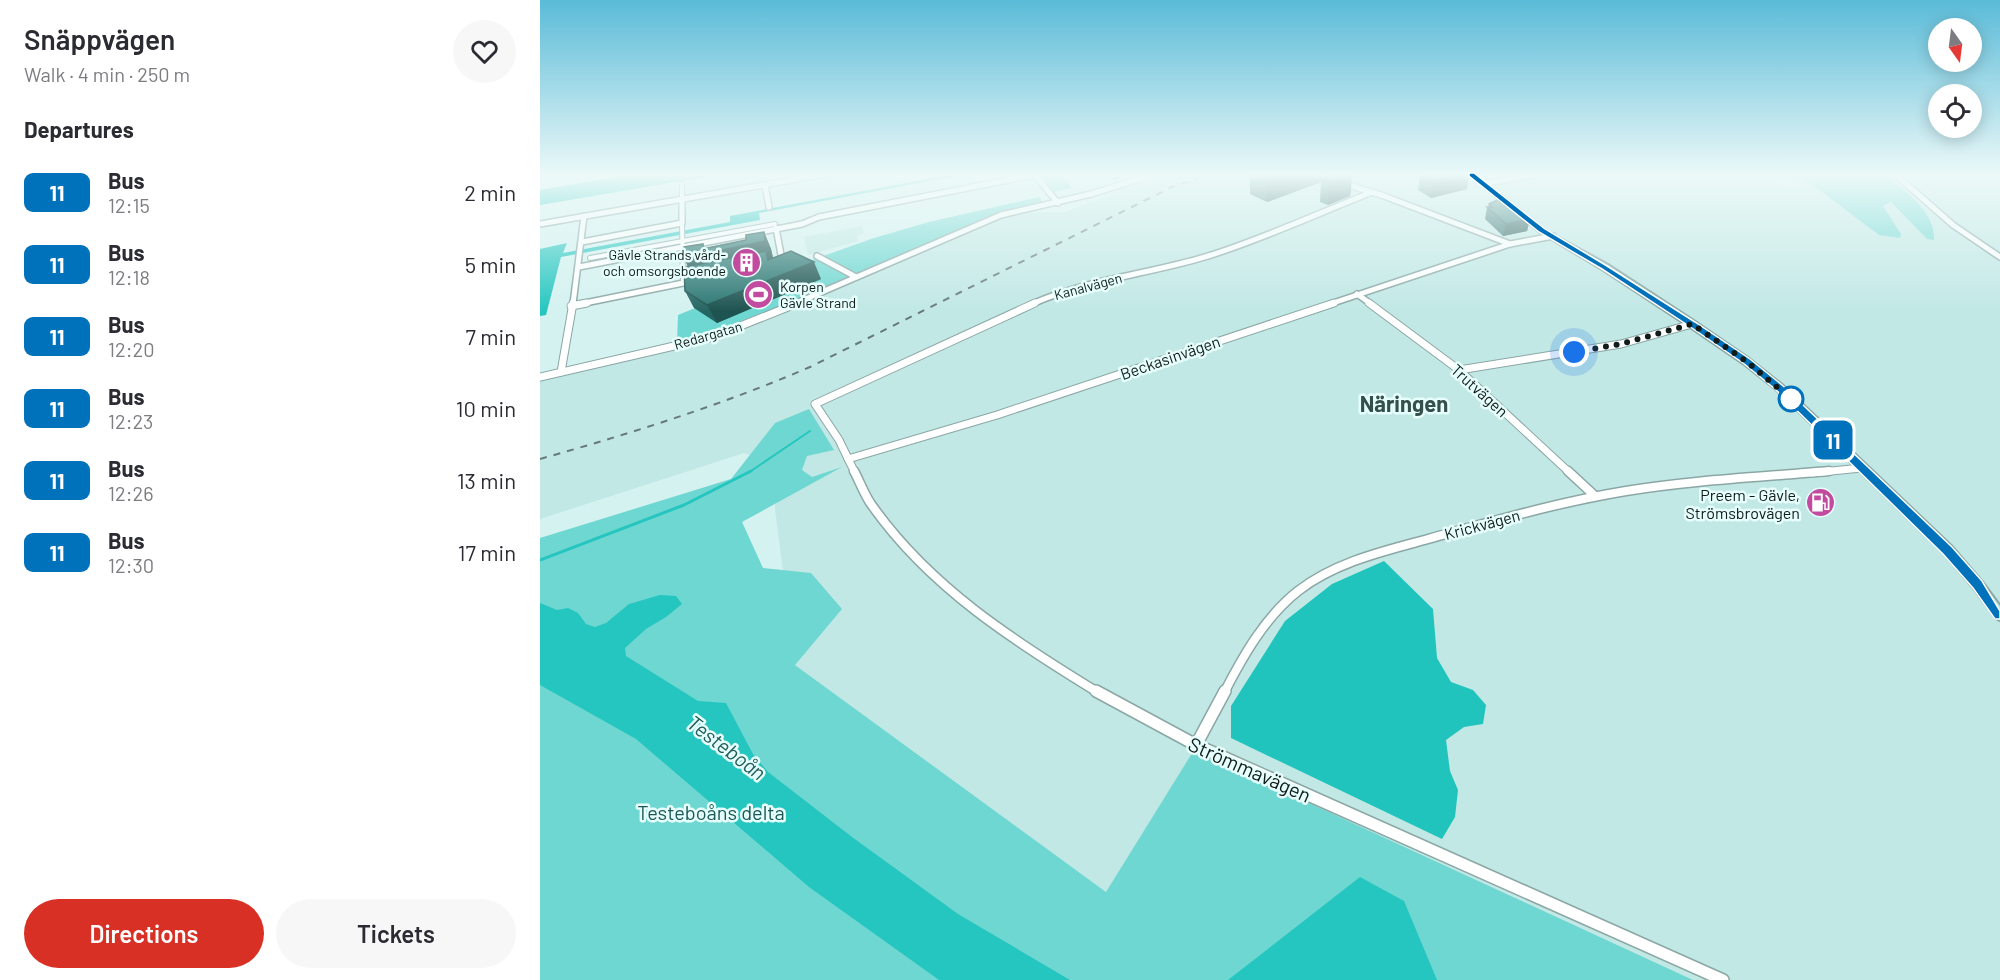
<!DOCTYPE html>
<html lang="en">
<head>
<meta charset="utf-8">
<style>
  body { margin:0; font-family:Barlow,sans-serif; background:#f7f7f7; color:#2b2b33; height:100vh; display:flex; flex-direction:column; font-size:22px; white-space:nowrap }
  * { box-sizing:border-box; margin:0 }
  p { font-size:20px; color:#7c7c81 }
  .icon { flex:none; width:33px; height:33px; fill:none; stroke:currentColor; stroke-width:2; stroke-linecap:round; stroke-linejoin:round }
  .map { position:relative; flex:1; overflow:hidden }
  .details { display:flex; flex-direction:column; background:#fff; width:540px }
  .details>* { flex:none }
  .badge { padding:0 12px; border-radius:9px; font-size:21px; line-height:39px }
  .needle { width:39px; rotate:166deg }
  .buttons { position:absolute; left:1388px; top:18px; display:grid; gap:12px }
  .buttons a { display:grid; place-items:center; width:54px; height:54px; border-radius:50%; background:#fff; box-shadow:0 3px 15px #0003; font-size:30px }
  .you { position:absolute; width:30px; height:30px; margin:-15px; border:4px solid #fff; border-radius:50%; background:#1a73e8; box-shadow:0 0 0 9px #1a73e833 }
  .map>.badge { position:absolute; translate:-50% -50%; box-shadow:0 0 0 3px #fff }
  h2 { padding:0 24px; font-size:22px; line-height:54px }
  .round { display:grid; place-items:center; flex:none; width:63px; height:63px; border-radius:32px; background:#f7f7f7 }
  .headline { display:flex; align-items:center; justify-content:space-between; height:102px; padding:0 24px }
  h1 { font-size:28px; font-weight:600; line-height:45px }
  .cta { display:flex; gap:12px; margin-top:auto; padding:12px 24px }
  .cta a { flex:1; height:69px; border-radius:36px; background:#d93025; color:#fff; font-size:24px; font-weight:600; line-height:69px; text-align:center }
  .cta a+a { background:#f7f7f7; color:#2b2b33 }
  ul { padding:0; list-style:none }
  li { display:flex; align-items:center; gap:18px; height:72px; padding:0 24px }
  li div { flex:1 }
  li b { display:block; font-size:22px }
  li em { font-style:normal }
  li .badge { min-width:66px; font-weight:700; text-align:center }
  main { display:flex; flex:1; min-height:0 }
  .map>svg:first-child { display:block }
  .built { fill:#c1e8e5 }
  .green { fill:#6fd7d1 }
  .forest { fill:#20c4bd }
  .water { fill:#25c6bf }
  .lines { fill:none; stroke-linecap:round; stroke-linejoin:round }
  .stream-far1 { stroke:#25c6bf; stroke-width:2 }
  .stream { stroke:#25c6bf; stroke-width:3 }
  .pedestrian-casing { stroke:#8ba7a5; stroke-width:6 }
  .minor-far3-casing { stroke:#8ba7a5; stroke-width:8 }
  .minor-far2-casing { stroke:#8ba7a5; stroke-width:9 }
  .minor-far1-casing { stroke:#8ba7a5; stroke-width:11 }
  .minor-casing { stroke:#8ba7a5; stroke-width:14 }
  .secondary-casing { stroke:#8ba7a5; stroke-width:4 }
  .pedestrian { stroke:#fff; stroke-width:4 }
  .minor-far3 { stroke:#fff; stroke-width:5 }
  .minor-far2 { stroke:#fff; stroke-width:7 }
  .minor-far1 { stroke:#fff; stroke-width:8 }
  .minor { stroke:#fff; stroke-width:11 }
  .secondary { fill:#bce4e2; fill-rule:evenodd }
  .rail { stroke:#667978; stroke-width:2; stroke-dasharray:7 7; stroke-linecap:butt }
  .wall { fill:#246562 }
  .shaded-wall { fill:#1d5350 }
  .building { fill:#2a7672; stroke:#1d5350; stroke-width:1.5 }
  .line { fill:#0072bc; stroke:#fff; stroke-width:1.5 }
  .walk { stroke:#101b1a; stroke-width:6; stroke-dasharray:0 10.8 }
  .stop-dot { fill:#fff; stroke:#0072bc; stroke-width:3 }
  .labels { text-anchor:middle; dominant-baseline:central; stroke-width:5; stroke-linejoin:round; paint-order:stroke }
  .far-poi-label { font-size:14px; fill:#101b1a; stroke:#e6fefc; text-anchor:end }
  .far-street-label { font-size:14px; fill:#101b1a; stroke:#e6fefc }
  .street-label { font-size:16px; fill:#101b1a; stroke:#e6fefc }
  .poi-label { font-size:16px; fill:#101b1a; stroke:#e6fefc; text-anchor:end }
  .near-street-label { font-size:20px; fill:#101b1a; stroke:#e6fefc }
  .near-park-label { font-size:20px; fill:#1c5956; stroke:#e6fefc }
  .near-water-label { font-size:21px; font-style:italic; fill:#225e5b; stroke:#e6fefc }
  .district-label { font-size:22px; font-weight:bold; fill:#354f4d; stroke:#e6fefc }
</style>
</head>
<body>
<main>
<section class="details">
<div class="headline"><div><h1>Snäppvägen</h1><p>Walk · 4 min · 250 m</p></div><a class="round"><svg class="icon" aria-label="heart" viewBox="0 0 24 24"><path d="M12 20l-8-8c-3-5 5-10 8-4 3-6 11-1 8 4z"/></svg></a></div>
<h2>Departures</h2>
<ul>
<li><span class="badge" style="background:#0072bc;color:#fff">11</span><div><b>Bus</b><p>12:15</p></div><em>2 min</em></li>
<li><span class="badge" style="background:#0072bc;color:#fff">11</span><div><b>Bus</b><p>12:18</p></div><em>5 min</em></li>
<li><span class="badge" style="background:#0072bc;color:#fff">11</span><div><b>Bus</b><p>12:20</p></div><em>7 min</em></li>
<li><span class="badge" style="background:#0072bc;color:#fff">11</span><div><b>Bus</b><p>12:23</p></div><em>10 min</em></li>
<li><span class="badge" style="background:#0072bc;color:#fff">11</span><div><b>Bus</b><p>12:26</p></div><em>13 min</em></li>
<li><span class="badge" style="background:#0072bc;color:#fff">11</span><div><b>Bus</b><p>12:30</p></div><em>17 min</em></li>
</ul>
<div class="cta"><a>Directions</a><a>Tickets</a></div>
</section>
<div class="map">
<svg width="1460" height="980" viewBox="0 0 1460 980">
  <rect width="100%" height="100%" fill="#d4f2f0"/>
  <!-- built -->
  <g class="built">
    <polygon points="627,174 1211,174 1248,189 1263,186 1246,174 1302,174 1359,238 1361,235 1343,206 1372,197 1344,174 1460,174 1460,980 1144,980 566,892 255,665 235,509 236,465 204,453 0,519 0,381 192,335 446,223 491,212 525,212"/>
    <polygon points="322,226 324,233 317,236 318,241 268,255 264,237"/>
  </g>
  <!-- green -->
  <g class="green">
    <polygon points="500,174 521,174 532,188 514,192"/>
    <path d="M 1258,174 L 1344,174 C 1364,190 1396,212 1394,240 L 1387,239 L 1351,202 L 1343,206 L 1361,234 L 1360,238 L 1339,235 Z"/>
    <polygon points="499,197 504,204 435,223 238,307 172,332 137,342 138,315 272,260 334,238 389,222"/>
    <polygon points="269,409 294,450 267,456 262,470 272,477 302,467 202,522 223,568 271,573 302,609 255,665 566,892 654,750 1153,980 0,980 0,538 191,479 235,423"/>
  </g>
  <!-- forest -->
  <polygon class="forest" points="844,561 893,609 897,658 911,682 933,690 946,705 943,724 924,727 906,740 910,771 918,790 915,817 902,839 691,738 691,706 745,621 792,584"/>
  <!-- water -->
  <g class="water">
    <polygon points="92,174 183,174 0,205 0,190"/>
    <polygon points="414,174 427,174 219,213 220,220 21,257 6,315 0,316 0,249 27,243 23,253 190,222 190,216"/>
    <polygon points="120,595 136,596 142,604 126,617 106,629 85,648 86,656 158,701 186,703 213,754 228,772 312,837 418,914 530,980 399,980 269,887 96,739 0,685 0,603 17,610 28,608 38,613 46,624 55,627 66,623 89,604"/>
    <polygon points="820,877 864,901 897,980 688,980"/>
  </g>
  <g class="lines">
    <!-- stream-far1 -->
    <polyline class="stream-far1" points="208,473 270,431"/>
    <!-- stream -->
    <polyline class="stream" points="0,560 144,505 211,471"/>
    <defs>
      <g id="pedestrian">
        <polyline points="142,184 142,200"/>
        <polyline points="142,223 143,283"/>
        <polyline points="50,258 235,224"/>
      </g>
      <g id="minor-far3">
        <polyline points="494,174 518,203"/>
        <polyline points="1355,174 1413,225 1460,257"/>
        <polyline points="802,183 844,196 970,244"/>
        <polyline points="943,184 996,174"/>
        <polyline points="225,185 229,207"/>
        <polyline points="0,224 286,174"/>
        <polyline points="236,228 242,260 238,262"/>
        <polyline points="42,242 142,223 142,200"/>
        <polyline points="277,256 316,277"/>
        <polyline points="39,267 262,224 279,217 494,175"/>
        <polyline points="817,294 831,304"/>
        <polyline points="33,304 44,216"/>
        <polyline points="40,304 153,281"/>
        <polyline points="254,304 461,215 551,194 615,174"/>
        <path d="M 492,304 C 548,279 610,274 668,256 C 723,239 776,214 830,193"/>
        <polyline points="790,304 970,244 1013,236"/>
      </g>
      <g id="minor-far2">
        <polyline points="829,303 919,370 1030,473"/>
        <polyline points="31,306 47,303"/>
        <polyline points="919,370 1081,344 1152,324"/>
        <polyline points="21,372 33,303"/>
        <polyline points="0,377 173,337 258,303"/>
        <polyline points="308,459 457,415 794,303"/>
        <polyline points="315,473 299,440 275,404 495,303"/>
        <polyline points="1272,473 1321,468"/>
      </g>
      <g id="minor-far1">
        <path d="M 314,471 C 320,482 324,494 331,504 C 389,587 474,641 559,693"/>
        <polyline points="1028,471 1055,496"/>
        <path d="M 684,693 C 703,656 725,617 758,591 C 795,562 844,551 888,539 C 954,521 1019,502 1086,491 C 1153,480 1222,477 1289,471"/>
      </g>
      <g id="minor">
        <polyline points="556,691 656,745 1183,980"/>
        <polyline points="656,745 685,691"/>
      </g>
      <polygon id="secondary" points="928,174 935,174 1004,230 1068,265 1155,322 1209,359 1242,385 1412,547 1442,582 1460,606 1460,620 1456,618 1434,588 1404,553 1236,389 1203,363 1149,326 1062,269 1000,232"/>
    </defs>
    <!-- pedestrian casing -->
    <use href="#pedestrian" class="pedestrian-casing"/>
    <!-- minor-far3 casing -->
    <use href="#minor-far3" class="minor-far3-casing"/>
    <!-- minor-far2 casing -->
    <use href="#minor-far2" class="minor-far2-casing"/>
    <!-- minor-far1 casing -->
    <use href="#minor-far1" class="minor-far1-casing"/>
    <!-- minor casing -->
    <use href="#minor" class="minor-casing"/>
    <!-- secondary casing -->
    <use href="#secondary" class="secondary-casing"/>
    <!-- pedestrian -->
    <use href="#pedestrian" class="pedestrian"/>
    <!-- minor-far3 -->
    <use href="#minor-far3" class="minor-far3"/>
    <!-- minor-far2 -->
    <use href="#minor-far2" class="minor-far2"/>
    <!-- minor-far1 -->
    <use href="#minor-far1" class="minor-far1"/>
    <!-- minor -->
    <use href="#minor" class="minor"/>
    <!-- secondary -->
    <use href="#secondary" class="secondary"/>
    <!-- rail -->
    <g class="rail">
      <polyline points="574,179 591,174"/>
      <path d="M 0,459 C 92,433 182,405 270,367 L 632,187 L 672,174"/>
    </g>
  </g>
  <!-- wall -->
  <g class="wall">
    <polygon points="710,174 781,174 781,178 811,191 810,196 788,205 780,202 781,182 727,202 710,194"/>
    <polygon points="880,175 927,189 891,198 878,190"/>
    <polygon points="949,204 990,219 987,231 963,236 945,219 947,207 948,207"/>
    <polygon points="224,232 231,249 233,258 230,259 281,279 177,323 154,308 145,291 148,267 144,258 163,244 165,248 206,240"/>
  </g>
  <!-- shaded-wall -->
  <g class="shaded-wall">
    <polygon points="739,174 781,174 781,182 727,202 727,179"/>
    <polygon points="807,174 812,174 811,191 810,196 788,205 789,182"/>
    <polygon points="926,174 929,174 927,189 891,198 893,182"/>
    <polygon points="990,219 987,231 963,236 966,224"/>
    <polygon points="224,232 231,249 233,258 230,258 234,267 153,275 144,258 163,249 163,244 167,253 225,241"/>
    <polygon points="274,262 281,279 177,323 167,305"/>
  </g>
  <!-- building -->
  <g class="building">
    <polygon points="717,174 739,174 727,179"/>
    <polygon points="791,174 807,174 789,182 781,178"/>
    <polygon points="881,174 926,174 893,182 880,175"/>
    <polygon points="959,199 967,200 990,219 966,224 947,207 952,207 949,204"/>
    <polygon points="224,232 225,241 144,258 144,247 163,244 163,249 206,240 206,235"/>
    <polygon points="226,251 228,260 251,251 274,262 167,305 145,291 144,267"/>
  </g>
  <!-- sky -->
  <linearGradient id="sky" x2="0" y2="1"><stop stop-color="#5abbd8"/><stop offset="0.56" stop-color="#ecf9f8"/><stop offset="1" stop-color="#ecf9f8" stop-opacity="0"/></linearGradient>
  <rect width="1460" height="312" fill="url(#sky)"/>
  <!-- line -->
  <polygon class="line" points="929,173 934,173 1005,229 1067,266 1155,322 1210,359 1242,385 1412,547 1442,581 1460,611 1460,619 1455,619 1433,588 1403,554 1235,389 1203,363 1149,326 1062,269 999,232 929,176"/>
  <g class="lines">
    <!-- walk -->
    <polyline class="walk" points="1034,352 1081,344 1152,324 1206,361 1251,399"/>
  </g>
  <!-- icons -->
  <defs>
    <symbol id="building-disc" viewBox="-11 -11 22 22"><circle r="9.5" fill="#c24ba0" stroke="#e6fefc"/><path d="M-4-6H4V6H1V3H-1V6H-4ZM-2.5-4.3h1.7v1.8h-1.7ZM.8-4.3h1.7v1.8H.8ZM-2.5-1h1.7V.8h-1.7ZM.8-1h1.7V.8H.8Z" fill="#fff"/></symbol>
    <symbol id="stadium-disc" viewBox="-11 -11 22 22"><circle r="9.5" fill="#c24ba0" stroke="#e6fefc"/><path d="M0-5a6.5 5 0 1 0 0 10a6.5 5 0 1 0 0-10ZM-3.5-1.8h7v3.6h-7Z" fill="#fff"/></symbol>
    <symbol id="fuel-disc" viewBox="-11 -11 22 22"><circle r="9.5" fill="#c24ba0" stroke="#e6fefc"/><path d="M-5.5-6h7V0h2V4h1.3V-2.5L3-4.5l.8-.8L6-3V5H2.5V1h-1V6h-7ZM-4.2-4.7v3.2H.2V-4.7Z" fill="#fff"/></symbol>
  </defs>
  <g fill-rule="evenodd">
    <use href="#building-disc" x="190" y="246" width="33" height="33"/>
    <use href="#stadium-disc" x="202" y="278" width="33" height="33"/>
    <use href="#fuel-disc" x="1264" y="486" width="33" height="33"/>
  </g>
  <!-- markers -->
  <circle class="stop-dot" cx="1251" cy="399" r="12"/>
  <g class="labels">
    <!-- far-poi labels -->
    <g class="far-poi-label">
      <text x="186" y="254">Gävle Strands vård-<tspan x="186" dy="16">och omsorgsboende</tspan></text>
      <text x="240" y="286" text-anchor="start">Korpen<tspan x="240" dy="16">Gävle Strand</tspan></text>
    </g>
    <!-- far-street labels -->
    <g class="far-street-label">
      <text transform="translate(548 286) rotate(-15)">Kanalvägen</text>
      <text transform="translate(168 335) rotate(-16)">Redargatan</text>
    </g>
    <!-- street labels -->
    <g class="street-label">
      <text transform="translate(630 357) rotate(-19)">Beckasinvägen</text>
      <text transform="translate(940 390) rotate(42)">Trutvägen</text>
      <text transform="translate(942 524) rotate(-15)">Krickvägen</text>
    </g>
    <!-- poi labels -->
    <g class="poi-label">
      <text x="1260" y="494">Preem - Gävle,<tspan x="1260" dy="18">Strömsbrovägen</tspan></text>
    </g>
    <!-- near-street labels -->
    <g class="near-street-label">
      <text transform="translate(710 769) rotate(24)">Strömmavägen</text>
    </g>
    <!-- near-park labels -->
    <g class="near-park-label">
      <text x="171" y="812">Testeboåns delta</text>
    </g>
    <!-- near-water labels -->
    <g class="near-water-label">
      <text transform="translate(187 747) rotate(37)">Testeboån</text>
    </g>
    <!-- district labels -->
    <g class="district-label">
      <text x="864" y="403">Näringen</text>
    </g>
  </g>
</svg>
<div class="buttons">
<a><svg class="needle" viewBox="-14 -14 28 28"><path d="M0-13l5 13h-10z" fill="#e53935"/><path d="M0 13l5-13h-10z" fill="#7c7c81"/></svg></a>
<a><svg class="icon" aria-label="locate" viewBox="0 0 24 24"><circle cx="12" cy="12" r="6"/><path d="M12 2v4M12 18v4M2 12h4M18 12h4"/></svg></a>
</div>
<div class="you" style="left:1034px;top:352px"></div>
<b class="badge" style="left:1293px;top:440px;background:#0072bc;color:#fff">11</b>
</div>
</main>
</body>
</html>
